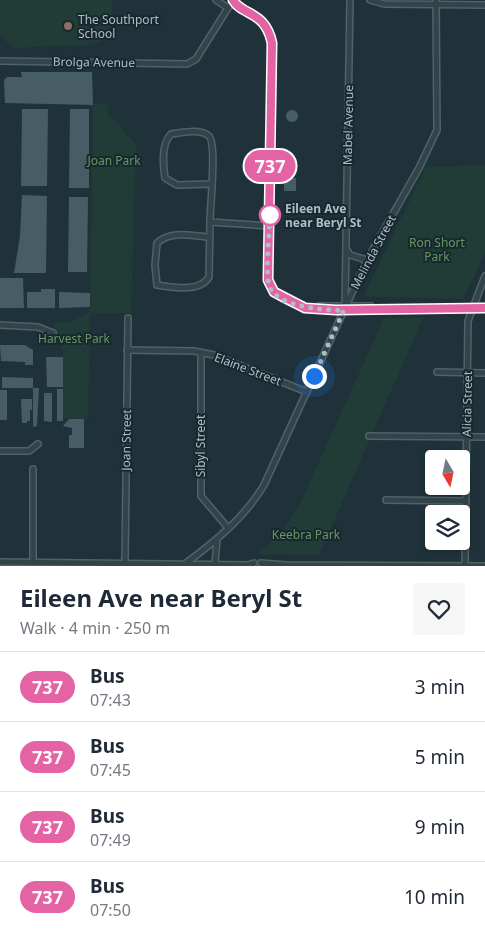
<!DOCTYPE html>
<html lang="en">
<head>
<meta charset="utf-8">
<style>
  body { margin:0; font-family:"Noto Sans",sans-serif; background:#f6f6f7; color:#1f2937; height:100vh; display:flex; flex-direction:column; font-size:19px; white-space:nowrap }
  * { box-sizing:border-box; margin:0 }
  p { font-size:16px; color:#747a83 }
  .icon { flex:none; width:28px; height:28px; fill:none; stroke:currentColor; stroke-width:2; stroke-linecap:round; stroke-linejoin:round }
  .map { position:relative; height:566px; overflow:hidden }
  .drawer { display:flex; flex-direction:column; background:#fff; flex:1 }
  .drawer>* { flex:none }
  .badge { padding:0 10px; border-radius:16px; font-size:18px; line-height:32px }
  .needle { width:32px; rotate:171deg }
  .buttons { position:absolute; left:425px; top:450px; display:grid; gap:10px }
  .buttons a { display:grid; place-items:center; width:45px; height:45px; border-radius:5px; background:#fff; box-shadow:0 1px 4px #0004; font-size:25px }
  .you { position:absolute; width:25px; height:25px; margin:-12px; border:4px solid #fff; border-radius:50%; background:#1a73e8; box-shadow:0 0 0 8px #1a73e833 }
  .map>.badge { position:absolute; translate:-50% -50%; box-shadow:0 0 0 2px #fff }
  .round { display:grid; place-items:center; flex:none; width:52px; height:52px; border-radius:5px; background:#f6f6f7 }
  .headline { display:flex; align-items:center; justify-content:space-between; height:85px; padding:0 20px }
  h1 { font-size:24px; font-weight:700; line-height:38px }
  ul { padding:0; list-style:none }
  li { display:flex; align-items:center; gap:15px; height:70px; padding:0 20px; border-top:1px solid #e0e1e3 }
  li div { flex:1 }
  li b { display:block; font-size:19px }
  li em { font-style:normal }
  li .badge { min-width:55px; font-weight:700; text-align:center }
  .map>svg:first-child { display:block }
  .green { fill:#213b36 }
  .building { fill:#465d66 }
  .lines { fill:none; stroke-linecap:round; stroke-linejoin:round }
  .street-casing { stroke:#506168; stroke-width:8 }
  .street { stroke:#32434a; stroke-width:5 }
  .line-casing { stroke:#fff; stroke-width:11 }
  .line { stroke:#e463a4; stroke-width:8 }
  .walk { stroke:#adbec7; stroke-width:5; stroke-dasharray:0 9 }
  .education-dot { fill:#8d6e63; stroke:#18282e; stroke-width:2 }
  .stop-dot { fill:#fff; stroke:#e463a4; stroke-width:2.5 }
  .labels { text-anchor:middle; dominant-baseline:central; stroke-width:4; stroke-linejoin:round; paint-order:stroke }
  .poi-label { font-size:12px; fill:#adbec7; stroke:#18282e; text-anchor:start }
  .street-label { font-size:12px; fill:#adbec7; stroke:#18282e }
  .park-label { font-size:12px; fill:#659962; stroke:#18282e }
  .stop-label { font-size:12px; font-weight:bold; fill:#adbec7; stroke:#18282e; text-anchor:start }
</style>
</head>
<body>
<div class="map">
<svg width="485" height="566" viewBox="0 0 485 566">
  <rect width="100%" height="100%" fill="#1f323a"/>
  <!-- green -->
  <g class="green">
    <path d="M 0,0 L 112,0 C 112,49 99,46 56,46 C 42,46 28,48 14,48 L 0,36 Z"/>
    <polygon points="93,104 109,104 108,114 136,144 131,313 90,313 88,419 63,418 63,353 61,345 53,339 54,323 68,323 90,312"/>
    <polygon points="485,165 485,253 463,299 363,297 426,167"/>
    <polygon points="384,318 423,318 319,555 258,554 282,532 298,508"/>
  </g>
  <!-- building -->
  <g class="building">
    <polygon points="21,72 92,72 93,105 5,103 4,80 7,77 22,77"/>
    <polygon points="22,109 48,109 47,186 21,186"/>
    <polygon points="70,109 89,109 89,188 69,188"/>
    <circle cx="292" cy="116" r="6"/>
    <rect x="284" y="178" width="12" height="13"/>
    <polygon points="22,195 47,196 46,273 14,273 20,236"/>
    <polygon points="69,197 88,197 87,272 68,272"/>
    <polygon points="0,278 23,278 24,308 0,308"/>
    <polygon points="41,289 55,289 55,308 27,308 27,292 41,292"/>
    <polygon points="59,292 90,293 90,307 59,308"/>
    <polygon points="0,345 25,345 33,350 33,365 25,365 25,362 1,361"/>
    <polygon points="46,357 63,357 63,387 47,387"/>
    <polygon points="2,377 33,378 33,388 2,388"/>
    <polygon points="33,388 39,388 37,426 33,427"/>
    <rect x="57" y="389" width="6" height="32"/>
    <rect x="0" y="390" width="7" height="30"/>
    <polygon points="44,393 52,393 52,422 44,421"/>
    <polygon points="21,399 32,399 32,410 30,410 30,421 27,421 27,423 22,423"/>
    <polygon points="69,419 84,419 84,448 69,448 69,435 72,435 72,428 63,426"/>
  </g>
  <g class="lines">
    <defs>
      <g id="street">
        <polyline points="216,0 228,8"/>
        <polyline points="370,0 384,4 485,5"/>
        <path d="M 232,1 C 250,12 267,20 272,43 L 268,280 C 272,304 308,308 327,310 L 485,308"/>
        <polyline points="0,61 187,64 196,59 233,0"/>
        <path d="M 211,184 L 177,185 L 165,178 C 163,165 161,144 171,134 C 182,133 200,128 209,136 C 217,144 210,208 210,222 L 270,226"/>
        <path d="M 209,237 C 192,236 171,230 157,243 L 155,265 L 157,285 C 172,287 200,293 209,277 L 210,222"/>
        <polyline points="347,250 350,255 367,260"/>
        <polyline points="345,304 350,0"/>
        <polyline points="319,306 371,306"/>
        <polyline points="0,325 38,327 53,333"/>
        <polyline points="127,350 194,351 214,355 307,392"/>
        <polyline points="201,353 201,496 228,528"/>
        <polyline points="437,372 485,373"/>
        <polyline points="369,436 485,437"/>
        <polyline points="0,451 29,451 38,444"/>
        <polyline points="386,500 466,501"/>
        <polyline points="0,562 248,565 254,563"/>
        <polyline points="33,562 33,469"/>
        <polyline points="125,562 128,318"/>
        <path d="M 186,563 C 216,541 245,517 264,485 L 367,260 L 419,168 L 437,130 L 436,0"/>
        <polyline points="261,563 286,565 485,566"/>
        <polyline points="215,564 217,539"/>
        <polyline points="465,565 468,321 485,276"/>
      </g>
    </defs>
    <!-- street casing -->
    <use href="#street" class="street-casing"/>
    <!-- street -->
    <use href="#street" class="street"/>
  </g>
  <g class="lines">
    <defs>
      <path id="line" d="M 233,0 C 242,16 265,10 272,43 L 268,280 L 274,292 L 305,308 L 336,310 L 485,308"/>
    </defs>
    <!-- line casing -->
    <use href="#line" class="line-casing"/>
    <!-- line -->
    <use href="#line" class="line"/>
    <!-- walk -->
    <path class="walk" d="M 270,215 L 270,212 C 270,228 265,272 269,286 C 277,307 325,311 344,310 L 314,376"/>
  </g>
  <!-- markers -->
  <circle class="education-dot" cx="68" cy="26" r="5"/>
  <circle class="stop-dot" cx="270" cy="215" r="10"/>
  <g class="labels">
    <!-- poi labels -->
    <g class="poi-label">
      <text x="78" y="19">The Southport<tspan x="78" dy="14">School</tspan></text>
    </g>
    <!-- street labels -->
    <g class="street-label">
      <text transform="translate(94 62) rotate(1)">Brolga Avenue</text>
      <text transform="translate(348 125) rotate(-89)">Mabel Avenue</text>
      <text transform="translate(373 252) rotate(-62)">Melinda Street</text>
      <text transform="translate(248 369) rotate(21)">Elaine Street</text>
      <text transform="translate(467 404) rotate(-89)">Alicia Street</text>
      <text transform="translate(126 440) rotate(-89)">Joan Street</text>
      <text transform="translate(200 446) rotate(-90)">Sibyl Street</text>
    </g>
    <!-- park labels -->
    <g class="park-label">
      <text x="114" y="160">Joan Park</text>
      <text x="437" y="242">Ron Short<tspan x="437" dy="14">Park</tspan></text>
      <text x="74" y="338">Harvest Park</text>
      <text x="306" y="534">Keebra Park</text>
    </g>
    <!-- stop labels -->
    <g class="stop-label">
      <text x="285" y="208">Eileen Ave<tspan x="285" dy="14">near Beryl St</tspan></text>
    </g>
  </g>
</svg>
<div class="buttons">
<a><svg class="needle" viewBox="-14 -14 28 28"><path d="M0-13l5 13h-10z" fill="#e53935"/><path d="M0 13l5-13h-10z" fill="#747a83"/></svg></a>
<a><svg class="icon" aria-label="layers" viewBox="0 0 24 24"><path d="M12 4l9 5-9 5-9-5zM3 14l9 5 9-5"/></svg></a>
</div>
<div class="you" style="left:314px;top:376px"></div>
<b class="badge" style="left:270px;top:166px;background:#e463a4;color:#fff">737</b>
</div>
<section class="drawer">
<div class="headline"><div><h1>Eileen Ave near Beryl St</h1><p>Walk · 4 min · 250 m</p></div><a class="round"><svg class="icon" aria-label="heart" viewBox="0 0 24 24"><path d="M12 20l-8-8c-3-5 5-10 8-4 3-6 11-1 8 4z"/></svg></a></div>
<ul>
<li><span class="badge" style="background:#e463a4;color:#fff">737</span><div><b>Bus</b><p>07:43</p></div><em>3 min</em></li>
<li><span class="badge" style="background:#e463a4;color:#fff">737</span><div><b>Bus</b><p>07:45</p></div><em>5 min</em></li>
<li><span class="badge" style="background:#e463a4;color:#fff">737</span><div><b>Bus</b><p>07:49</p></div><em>9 min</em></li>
<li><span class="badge" style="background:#e463a4;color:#fff">737</span><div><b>Bus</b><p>07:50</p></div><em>10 min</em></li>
</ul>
</section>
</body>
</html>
